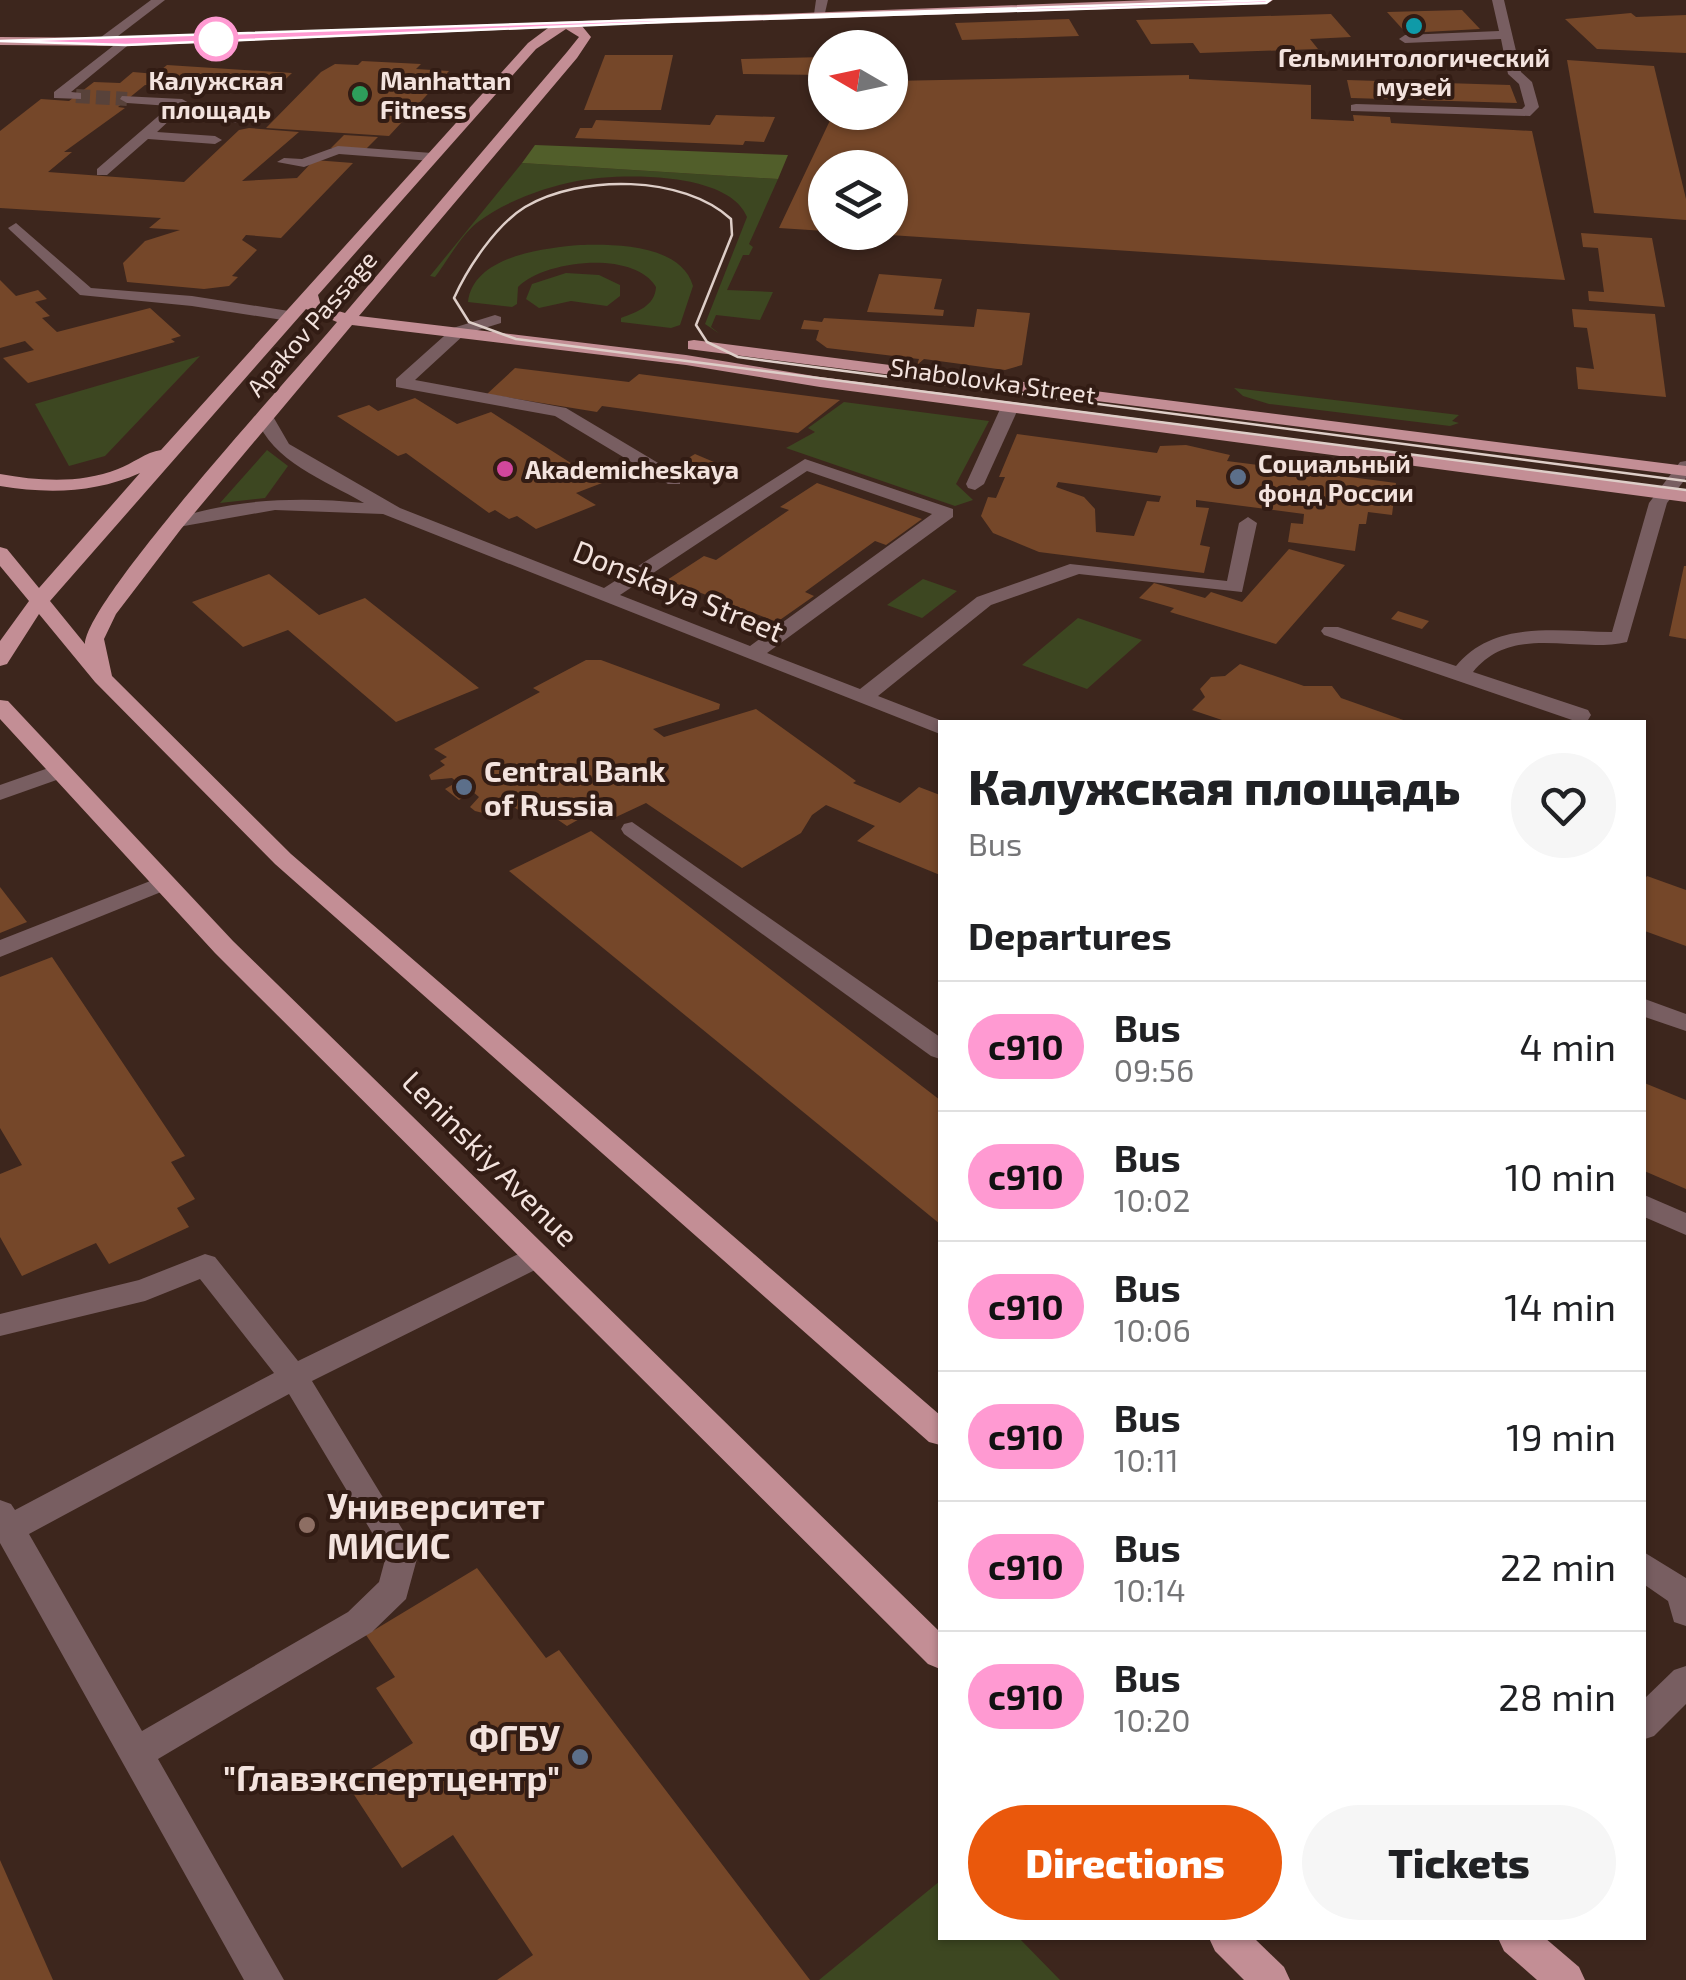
<!DOCTYPE html>
<html lang="en">
<head>
<meta charset="utf-8">
<style>
  body { margin:0; font-family:"Exo 2",sans-serif; background:#f6f6f6; color:#202124; height:100vh; display:flex; flex-direction:column; font-size:38px; white-space:nowrap }
  * { box-sizing:border-box; margin:0 }
  p { font-size:32px; color:#757577 }
  .icon { flex:none; width:55px; height:55px; fill:none; stroke:currentColor; stroke-width:2; stroke-linecap:round; stroke-linejoin:round }
  .map { position:relative; flex:1; overflow:hidden }
  .drawer { position:absolute; left:938px; top:720px; width:708px; height:1220px; display:flex; flex-direction:column; background:#fff; border-radius:0px; box-shadow:0 2px 8px #0004 }
  .drawer>* { flex:none }
  .badge { padding:0 20px; border-radius:32px; font-size:35px; line-height:65px }
  .needle { width:65px; rotate:279deg }
  .tools { position:absolute; left:808px; top:30px; display:grid; gap:20px }
  .tools a { display:grid; place-items:center; width:100px; height:100px; border-radius:50%; background:#fff; box-shadow:0 2px 8px #0004; font-size:50px }
  .map>.badge { position:absolute; translate:-50% -50%; box-shadow:0 0 0 5px #fff }
  h2 { padding:0 30px; font-size:38px; line-height:90px }
  .round { display:grid; place-items:center; flex:none; width:105px; height:105px; border-radius:52px; background:#f6f6f6 }
  .summary { display:flex; align-items:center; justify-content:space-between; height:170px; padding:0 30px }
  h1 { font-size:48px; font-weight:800; line-height:75px }
  .cta { display:flex; gap:20px; margin-top:auto; padding:20px 30px }
  .cta a { flex:1; height:115px; border-radius:60px; background:#ea580c; color:#fff; font-size:40px; font-weight:800; line-height:115px; text-align:center }
  .cta a+a { background:#f6f6f6; color:#202124 }
  ul { padding:0; list-style:none }
  li { display:flex; align-items:center; gap:30px; height:130px; padding:0 30px; border-top:2px solid #e0e0e0 }
  li div { flex:1 }
  li b { display:block; font-size:38px }
  li em { font-style:normal }
  li .badge { min-width:110px; font-weight:700; text-align:center }
  .map>svg:first-child { display:block }
  .green { fill:#3d4721 }
  .forest { fill:#515e2a }
  .building { fill:#754729; fill-rule:evenodd }
  .lines { fill:none; stroke-linecap:round; stroke-linejoin:round }
  .minor-tunnel { stroke:#58423a; stroke-width:14; stroke-dasharray:14 6; stroke-linecap:butt }
  .minor { fill:#785e61; fill-rule:evenodd }
  .major { fill:#c38e95; fill-rule:evenodd }
  .tram { stroke:#decec8; stroke-width:2.5 }
  .line { fill:#ff9ad2; stroke:#fff; stroke-width:2.5 }
  .culture-dot { fill:#0f9aa8; stroke:#321c14; stroke-width:4 }
  .stop-dot { fill:#fff; stroke:#ff9ad2; stroke-width:5 }
  .leisure-dot { fill:#2e9e5b; stroke:#321c14; stroke-width:4 }
  .hotel-dot { fill:#d1479c; stroke:#321c14; stroke-width:4 }
  .service-dot { fill:#5c6f8a; stroke:#321c14; stroke-width:4 }
  .education-dot { fill:#8d6e63; stroke:#321c14; stroke-width:4 }
  .labels { text-anchor:middle; dominant-baseline:central; stroke-width:8; stroke-linejoin:round; paint-order:stroke }
  .far-poi-label { font-size:25px; font-weight:bold; fill:#f3e3de; stroke:#321c14; text-anchor:start }
  .far-stop-label { font-size:25px; font-weight:bold; fill:#f3e3de; stroke:#321c14 }
  .far-street-label { font-size:25px; fill:#f3e3de; stroke:#321c14 }
  .street-label { font-size:30px; fill:#f3e3de; stroke:#321c14 }
  .poi-label { font-size:30px; font-weight:bold; fill:#f3e3de; stroke:#321c14; text-anchor:start }
  .near-poi-label { font-size:35px; font-weight:bold; fill:#f3e3de; stroke:#321c14; text-anchor:start }
</style>
</head>
<body>
<div class="map">
<svg width="1686" height="1980" viewBox="0 0 1686 1980">
  <rect width="100%" height="100%" fill="#3d261d"/>
  <!-- green -->
  <g class="green">
    <path d="M 522,163 L 778,179 L 749,244 L 753,247 L 749,255 L 743,255 L 727,290 L 773,292 L 760,320 L 716,315 L 711,327 L 720,334 L 705,324 L 747,217 C 729,171 619,173 577,181 C 545,187 504,202 478,222 C 461,235 448,260 435,277 L 430,276 Z"/>
    <path d="M 580,245 C 614,244 681,244 693,286 L 680,325 L 671,328 L 621,322 L 621,318 C 637,312 655,306 656,287 C 634,250 545,260 518,287 L 517,304 L 512,307 L 468,302 C 473,256 544,248 580,245 Z"/>
    <polygon points="566,273 599,275 620,285 620,296 607,306 571,301 539,308 526,299 532,284"/>
    <polygon points="200,356 105,456 69,466 35,404"/>
    <polygon points="1234,388 1459,415 1452,421 1459,423 1450,426 1269,404 1243,396"/>
    <polygon points="844,402 989,421 956,484 973,500 955,506 786,448 815,432 808,428"/>
    <polygon points="267,450 288,466 265,498 220,503"/>
    <polygon points="923,579 957,591 922,618 887,605"/>
    <polygon points="1078,618 1142,640 1087,689 1022,665"/>
    <polygon points="940,1881 940,1938 1019,1938 1060,1980 819,1980"/>
  </g>
  <!-- forest -->
  <polygon class="forest" points="535,145 788,155 778,179 522,163"/>
  <!-- building -->
  <g class="building">
    <polygon points="1462,10 1480,29 1406,33 1387,12"/>
    <polygon points="1631,13 1636,17 1686,15 1686,53 1597,49 1565,19"/>
    <polygon points="1331,14 1351,37 1310,39 1318,49 1200,53 1193,43 1151,44 1136,20"/>
    <polygon points="1069,19 1079,36 962,40 955,23"/>
    <polygon points="605,55 673,55 661,110 584,110"/>
    <polygon points="825,57 825,75 743,74 741,59"/>
    <polygon points="1567,60 1654,66 1686,199 1686,220 1594,213"/>
    <polygon points="362,61 421,64 416,69 449,71 389,136 266,128 321,72 335,64 358,65"/>
    <polygon points="167,65 292,73 271,93 145,85 118,107 125,108 64,152 72,152 48,172 184,182 239,130 249,128 299,132 242,181 297,178 314,160 353,163 281,238 246,235 242,240 257,250 232,276 238,277 229,286 204,289 127,282 123,263 145,241 180,230 149,228 161,218 0,208 0,131 41,99 69,101 94,82 120,83 133,72 156,74"/>
    <polygon points="1189,75 1189,79 1311,85 1311,119 1354,121 1353,115 1390,117 1391,123 1532,131 1565,280 890,235 890,168 825,168 825,231 779,228 834,112 890,112 890,81"/>
    <polygon points="1347,80 1510,85 1517,103 1351,98"/>
    <polygon points="716,115 775,117 764,142 745,141 743,145 575,138 580,128 592,128 596,120 710,125"/>
    <polygon points="344,135 378,137 365,150 331,148"/>
    <polygon points="1581,233 1652,238 1665,307 1589,301 1588,291 1604,292 1598,248 1583,247"/>
    <polygon points="879,274 942,279 934,309 944,310 943,316 867,312"/>
    <polygon points="0,280 16,296 38,290 47,299 35,302 50,316 42,318 57,332 150,308 181,336 171,339 175,342 28,383 3,358 34,350 25,341 0,348"/>
    <polygon points="977,309 1030,313 1022,365 1005,370 924,359 917,365 919,359 827,348 816,340 819,330 801,329 804,320 822,322 824,318 974,327"/>
    <polygon points="1572,309 1655,314 1666,397 1578,389 1576,367 1594,369 1587,328 1574,327"/>
    <polygon points="515,368 629,382 639,374 840,400 798,433 602,406 597,412 487,394"/>
    <polygon points="415,398 457,424 491,412 602,483 576,493 596,505 536,529 517,516 509,519 495,510 489,513 406,453 398,456 337,416 369,405 378,411"/>
    <path d="M 1017,434 L 1157,453 L 1160,446 L 1186,445 L 1230,455 L 1227,461 L 1396,483 L 1392,515 L 1368,512 L 1366,524 L 1359,524 L 1355,551 L 1288,542 L 1291,523 L 1303,524 L 1304,514 L 1196,500 L 1196,507 L 1209,508 L 1200,545 L 1210,547 L 1204,573 L 1039,552 L 993,533 L 981,516 L 988,497 L 996,498 L 1005,477 L 999,477 ZM 1058,482 L 1161,496 L 1159,502 L 1147,501 L 1134,536 L 1096,532 L 1095,509 L 1084,497 L 1056,487 Z"/>
    <polygon points="695,454 721,465 701,477 675,466"/>
    <polygon points="817,483 922,519 886,545 875,541 805,592 814,596 777,622 667,580 704,556 716,560 789,510 780,507"/>
    <polygon points="1289,549 1345,565 1276,644 1170,612 1174,608 1139,598 1154,583 1205,598 1211,592 1242,602"/>
    <polygon points="1684,566 1686,566 1686,639 1669,636"/>
    <polygon points="269,574 319,615 365,598 479,688 396,722 288,630 243,647 192,602"/>
    <polygon points="1398,611 1429,621 1422,629 1391,619"/>
    <polygon points="586,660 601,660 720,704 719,709 653,729 664,737 756,709 856,781 853,783 900,803 919,787 940,795 940,875 857,841 875,826 826,805 812,815 801,833 742,868 646,803 614,818 599,808 567,826 542,809 528,816 512,806 506,809 499,805 483,813 475,811 470,807 479,797 473,792 459,800 445,789 457,782 452,778 431,780 429,775 445,765 440,761 447,757 434,749 540,692 533,688"/>
    <polygon points="1240,664 1304,686 1332,686 1341,698 1409,722 1228,722 1192,710 1205,697 1200,689 1211,677 1225,676"/>
    <polygon points="591,831 940,1100 940,1224 509,871"/>
    <polygon points="1647,876 1686,890 1686,946 1642,930 1642,883"/>
    <polygon points="0,887 27,922 0,933"/>
    <polygon points="52,957 185,1156 171,1162 195,1199 177,1208 189,1227 109,1264 96,1243 22,1276 0,1237 0,1174 22,1165 0,1128 0,977"/>
    <polygon points="1642,1082 1686,1100 1686,1189 1642,1170"/>
    <polygon points="477,1568 546,1658 559,1650 810,1980 497,1980 533,1955 453,1835 402,1868 347,1784 413,1743 376,1688 395,1677 366,1635"/>
    <polygon points="0,1860 53,1980 0,1980"/>
  </g>
  <g class="lines">
    <!-- minor-tunnel -->
    <polyline class="minor-tunnel" points="76,96 127,99"/>
    <!-- minor -->
    <g class="minor">
      <polygon points="151,0 165,0 105,46 97,46 97,40"/>
      <polygon points="816,0 828,0 824,17 814,14"/>
      <polygon points="1492,0 1504,0 1521,72 1532,82 1539,107 1530,116 1351,111 1351,105 1356,104 1522,109 1525,106 1519,84 1508,74 1501,39 1405,43 1399,39 1405,35 1499,31"/>
      <polygon points="122,39 132,42 71,92 81,93 81,99 54,98 54,92"/>
      <polygon points="122,96 182,99 189,103 181,111 238,115 245,119 238,123 172,118 157,132 215,136 222,140 215,144 148,139 107,175 97,175 97,169 170,106 127,103 120,99"/>
      <polygon points="338,146 432,153 439,157 432,161 339,154 304,167 277,162 284,158 302,159"/>
      <polygon points="16,223 91,288 192,296 289,311 297,316 289,321 192,306 80,295 11,231 8,228"/>
      <polygon points="495,315 501,317 501,323 465,334 415,380 566,408 680,476 680,484 668,484 555,416 396,387 396,379 453,328"/>
      <polygon points="1010,402 1019,407 984,484 975,490 968,488 966,484 1001,407"/>
      <path d="M 265,412 L 271,413 L 289,444 L 400,508 L 604,588 L 805,459 L 953,509 L 953,517 L 767,653 L 860,689 L 977,597 L 1070,564 L 1227,581 L 1239,523 L 1248,517 L 1257,523 L 1242,592 L 1079,574 L 991,605 L 878,696 L 945,722 L 940,722 L 940,734 L 383,514 L 275,510 L 167,529 L 167,521 C 232,499 296,496 364,503 C 325,480 272,462 256,417 ZM 807,471 L 932,514 L 750,646 L 620,595 Z"/>
      <path d="M 1686,461 L 1686,478 L 1667,503 L 1627,642 C 1574,654 1513,623 1473,672 L 1588,710 L 1591,715 L 1588,720 L 1572,720 L 1324,635 L 1321,631 L 1324,627 L 1338,627 L 1456,666 C 1494,620 1556,631 1612,632 L 1649,503 L 1680,462 Z"/>
      <polygon points="57,765 65,767 68,772 65,777 0,800 0,785"/>
      <polygon points="632,822 940,1037 940,1059 931,1056 624,834 621,829 624,824"/>
      <polygon points="163,876 171,878 175,883 171,888 0,957 0,940"/>
      <polygon points="1642,998 1686,1014 1686,1031 1642,1016"/>
      <polygon points="1642,1194 1686,1213 1686,1235 1642,1216"/>
      <path d="M 537,1245 L 547,1248 L 551,1256 L 547,1264 L 312,1381 L 418,1555 L 406,1599 L 372,1632 L 158,1759 L 284,1980 L 244,1980 L 0,1543 L 0,1500 L 11,1504 L 15,1510 L 274,1373 L 200,1279 L 145,1301 L 0,1336 L 0,1314 L 139,1280 L 205,1254 L 215,1257 L 298,1361 ZM 289,1394 L 386,1556 L 379,1582 L 348,1612 L 142,1731 L 29,1534 Z"/>
      <polygon points="1642,1551 1686,1578 1686,1626 1674,1622 1668,1601 1642,1583"/>
      <polygon points="1686,1666 1686,1704 1654,1736 1642,1740 1642,1701 1674,1670"/>
    </g>
    <!-- major -->
    <g class="major">
      <path d="M 1151,0 L 1273,0 L 1267,4 L 582,26 L 591,37 L 577,58 L 359,316 L 686,355 L 820,377 L 1686,490 L 1686,502 L 820,387 L 686,365 L 352,325 L 181,529 L 116,614 L 104,639 L 112,676 L 291,854 L 940,1415 L 940,1445 L 929,1442 L 275,864 L 95,682 L 39,614 L 7,664 L 0,666 L 0,641 L 29,601 L 0,566 L 0,547 L 7,549 L 39,588 L 140,473 C 95,493 48,494 0,486 L 0,474 C 39,481 80,484 118,469 C 132,464 146,452 161,450 L 528,43 L 548,28 L 126,46 L 0,45 L 0,37 L 126,38 ZM 566,29 L 579,37 L 567,52 L 345,313 L 321,306 L 318,295 L 536,49 ZM 306,309 L 337,322 C 296,371 87,598 85,644 L 50,601 Z"/>
      <polygon points="694,340 1686,466 1686,476 688,349 688,341"/>
      <polygon points="0,700 8,701 233,941 940,1632 940,1669 928,1664 215,953 0,719"/>
      <polygon points="1209,1938 1254,1938 1284,1967 1290,1980 1244,1980 1215,1951"/>
      <polygon points="1498,1938 1545,1938 1579,1967 1585,1980 1537,1980 1504,1951"/>
    </g>
    <!-- tram -->
    <path class="tram" d="M 1686,481 L 738,357 L 707,342 L 696,325 L 732,235 L 731,219 C 683,175 581,174 525,207 C 496,225 468,267 454,298 L 469,322 L 516,339 L 1686,490"/>
  </g>
  <!-- line -->
  <polygon class="line" points="1266,3 664,22 126,45 0,41 1270,0"/>
  <!-- markers -->
  <circle class="culture-dot" cx="1414" cy="26" r="10"/>
  <circle class="stop-dot" cx="216" cy="39" r="20"/>
  <circle class="leisure-dot" cx="360" cy="94" r="10"/>
  <circle class="hotel-dot" cx="505" cy="469" r="10"/>
  <g class="service-dot">
    <circle cx="1238" cy="477" r="10"/>
    <circle cx="464" cy="787" r="10"/>
    <circle cx="580" cy="1757" r="10"/>
  </g>
  <circle class="education-dot" cx="307" cy="1525" r="10"/>
  <g class="labels">
    <!-- far-poi labels -->
    <g class="far-poi-label">
      <text x="1414" y="57" text-anchor="middle">Гельминтологический<tspan x="1414" dy="29">музей</tspan></text>
      <text x="380" y="80">Manhattan<tspan x="380" dy="29">Fitness</tspan></text>
      <text x="1258" y="463">Социальный<tspan x="1258" dy="29">фонд России</tspan></text>
      <text x="525" y="469">Akademicheskaya</text>
    </g>
    <!-- far-stop labels -->
    <g class="far-stop-label">
      <text x="216" y="80">Калужская<tspan x="216" dy="29">площадь</tspan></text>
    </g>
    <!-- far-street labels -->
    <g class="far-street-label">
      <text transform="translate(311 323) rotate(-49)">Apakov Passage</text>
      <text transform="translate(993 380) rotate(8)">Shabolovka Street</text>
    </g>
    <!-- street labels -->
    <g class="street-label">
      <text transform="translate(679 590) rotate(22)">Donskaya Street</text>
      <text transform="translate(491 1158) rotate(45)">Leninskiy Avenue</text>
    </g>
    <!-- poi labels -->
    <g class="poi-label">
      <text x="484" y="770">Central Bank<tspan x="484" dy="34">of Russia</tspan></text>
    </g>
    <!-- near-poi labels -->
    <g class="near-poi-label">
      <text x="327" y="1505">Университет<tspan x="327" dy="40">МИСИС</tspan></text>
      <text x="560" y="1737" text-anchor="end">ФГБУ<tspan x="560" dy="40">"Главэкспертцентр"</tspan></text>
    </g>
  </g>
</svg>
<div class="tools">
<a><svg class="needle" viewBox="-14 -14 28 28"><path d="M0-13l5 13h-10z" fill="#e53935"/><path d="M0 13l5-13h-10z" fill="#757577"/></svg></a>
<a><svg class="icon" aria-label="layers" viewBox="0 0 24 24"><path d="M12 4l9 5-9 5-9-5zM3 14l9 5 9-5"/></svg></a>
</div>
<section class="drawer">
<div class="summary"><div><h1>Калужская площадь</h1><p>Bus</p></div><a class="round"><svg class="icon" aria-label="heart" viewBox="0 0 24 24"><path d="M12 20l-8-8c-3-5 5-10 8-4 3-6 11-1 8 4z"/></svg></a></div>
<h2>Departures</h2>
<ul>
<li><span class="badge" style="background:#ff9ad2;color:#111">с910</span><div><b>Bus</b><p>09:56</p></div><em>4 min</em></li>
<li><span class="badge" style="background:#ff9ad2;color:#111">с910</span><div><b>Bus</b><p>10:02</p></div><em>10 min</em></li>
<li><span class="badge" style="background:#ff9ad2;color:#111">с910</span><div><b>Bus</b><p>10:06</p></div><em>14 min</em></li>
<li><span class="badge" style="background:#ff9ad2;color:#111">с910</span><div><b>Bus</b><p>10:11</p></div><em>19 min</em></li>
<li><span class="badge" style="background:#ff9ad2;color:#111">с910</span><div><b>Bus</b><p>10:14</p></div><em>22 min</em></li>
<li><span class="badge" style="background:#ff9ad2;color:#111">с910</span><div><b>Bus</b><p>10:20</p></div><em>28 min</em></li>
</ul>
<div class="cta"><a>Directions</a><a>Tickets</a></div>
</section>
</div>
</body>
</html>
